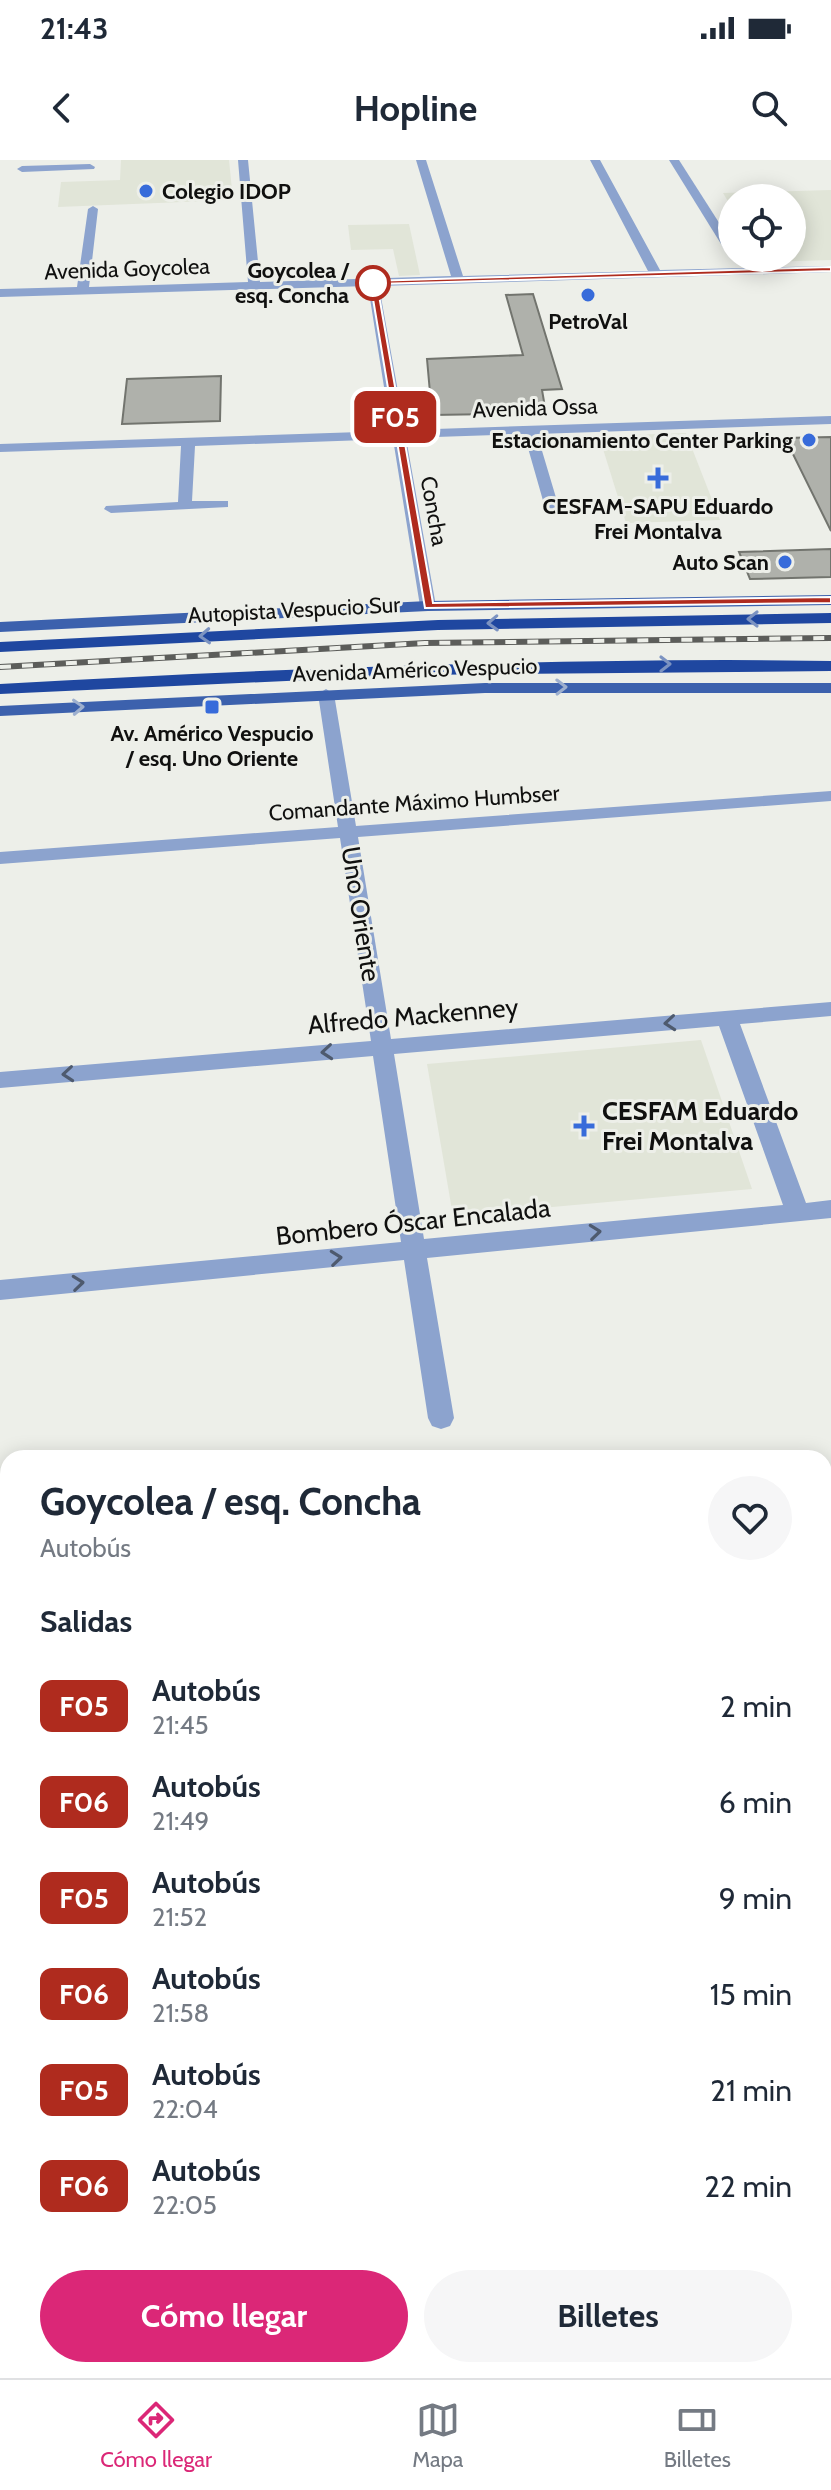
<!DOCTYPE html>
<html lang="es">
<head>
<meta charset="utf-8">
<style>
  body { margin:0; font-family:Cabin,sans-serif; background:#f6f6f7; color:#1f2937; height:100vh; display:flex; flex-direction:column; font-size:30px; white-space:nowrap }
  * { box-sizing:border-box; margin:0 }
  p { font-size:26px; color:#747a83 }
  .icon { flex:none; width:44px; height:44px; fill:none; stroke:currentColor; stroke-width:2; stroke-linecap:round; stroke-linejoin:round }
  .map { position:relative; flex:1; overflow:hidden }
  .details { position:absolute; left:0px; top:1290px; width:832px; height:928px; display:flex; flex-direction:column; background:#fff; border-radius:24px 24px 0 0; box-shadow:0 4px 20px #0003 }
  .details>* { flex:none }
  .badge { padding:0 16px; border-radius:12px; font-size:28px; line-height:52px }
  .tools { position:absolute; left:718px; top:24px; display:grid; gap:16px }
  .tools a { display:grid; place-items:center; width:88px; height:88px; border-radius:50%; background:#fff; box-shadow:0 4px 20px #0003; font-size:40px }
  .map>.badge { position:absolute; translate:-50% -50%; box-shadow:0 0 0 4px #fff }
  h2 { padding:0 40px; font-size:30px; line-height:72px }
  .round { display:grid; place-items:center; flex:none; width:84px; height:84px; border-radius:42px; background:#f6f6f7 }
  .headline { display:flex; align-items:center; justify-content:space-between; height:136px; padding:0 40px }
  h1 { font-size:38px; font-weight:800; line-height:60px }
  .action { display:flex; gap:16px; margin-top:auto; padding:16px 40px }
  .action a { flex:1; height:92px; border-radius:48px; background:#db2777; color:#fff; font-size:32px; font-weight:800; line-height:92px; text-align:center }
  .action a+a { background:#f6f6f7; color:#1f2937 }
  ul { padding:0; list-style:none }
  li { display:flex; align-items:center; gap:24px; height:96px; padding:0 40px }
  li div { flex:1 }
  li b { display:block; font-size:30px }
  li em { font-style:normal }
  li .badge { min-width:88px; font-weight:700; text-align:center }
  .status { display:flex; justify-content:space-between; align-items:center; height:56px; padding:0 40px; background:#fff; direction:ltr }
  .status svg { height:22px; fill:currentColor }
  header { display:flex; justify-content:space-between; align-items:center; height:104px; padding:0 40px; background:#fff; font-size:36px; font-weight:800 }
  .tabs { display:flex; justify-content:space-around; align-items:center; height:112px; border-top:2px solid #e0e1e3; background:#fff; font-size:22px; color:#747a83 }
  .tabs a { display:grid; justify-items:center; gap:4px }
  .tabs .current { color:#db2777 }
  .map>svg:first-child { display:block }
  .built { fill:#e1e5d8 }
  .building { fill:#afb1ab; stroke:#72746e; stroke-width:2 }
  .lines { fill:none; stroke-linecap:round; stroke-linejoin:round }
  .minor { fill:#8ca3ce; fill-rule:evenodd }
  .major { fill:#3c61ad; fill-rule:evenodd }
  .highway { fill:#1f47a0; fill-rule:evenodd }
  .rail-casing { stroke:#5c5d5a; stroke-width:6 }
  .rail { stroke:#edefe9; stroke-width:4; stroke-dasharray:11; stroke-linecap:butt }
  .oneway { stroke:#7c93c1 }
  .oneway2 { stroke:#9dafce }
  .oneway3 { stroke:#4e5a6e }
  .line { fill:#af2b1e; stroke:#fff; stroke-width:2 }
  .poi-dot { fill:#376bda; stroke:#edefe9; stroke-width:3 }
  .stop-dot { fill:#fff; stroke:#af2b1e; stroke-width:4 }
  .labels { text-anchor:middle; dominant-baseline:central; stroke-width:6; stroke-linejoin:round; paint-order:stroke }
  .far-poi-label { font-size:22px; font-weight:bold; fill:#10100f; stroke:#edefe9 }
  .far-street-label { font-size:22px; fill:#10100f; stroke:#edefe9 }
  .far-stop-label { font-size:22px; font-weight:bold; fill:#10100f; stroke:#edefe9; text-anchor:end }
  .street-label { font-size:26px; fill:#10100f; stroke:#edefe9 }
  .poi-label { font-size:26px; font-weight:bold; fill:#10100f; stroke:#edefe9; text-anchor:start }
</style>
</head>
<body>
<div class="status"><b>21:43</b><svg viewBox="0 0 49 12"><path d="M0 12V9h3v3zM5 12V6h3v6zM10 12V3h3v9zM15 12V0h3v12zM26 1h20v11H26zM47 4h2v5h-2z"/></svg></div>
<header><svg class="icon" aria-label="back" viewBox="0 0 24 24"><path d="M15 5l-7 7 7 7"/></svg>Hopline<svg class="icon" aria-label="search" viewBox="0 0 24 24"><circle cx="10" cy="10" r="6"/><path d="M15 15l6 6"/></svg></header>
<div class="map">
<svg width="831" height="2218" viewBox="0 0 831 2218">
  <rect width="100%" height="100%" fill="#edefe9"/>
  <!-- built -->
  <g class="built">
    <polygon points="121,0 229,0 233,40 58,47 61,22 120,20"/>
    <polygon points="831,30 831,100 766,102 763,98 792,98 792,38 732,38 732,48 723,33"/>
    <polygon points="409,64 420,115 399,116 393,89 351,90 348,65"/>
    <polygon points="686,273 720,360 626,363 599,276"/>
    <polygon points="701,880 752,1029 453,1056 427,904"/>
  </g>
  <!-- building -->
  <g class="building">
    <polygon points="533,134 562,229 542,230 546,253 432,255 427,199 523,195 506,135"/>
    <polygon points="221,216 220,261 122,264 127,219"/>
    <polygon points="831,277 831,371 785,278"/>
    <polygon points="831,389 831,417 750,419 739,392"/>
  </g>
  <g class="lines">
    <!-- minor -->
    <g class="minor">
      <polygon points="238,0 248,0 260,122 451,116 416,0 426,0 463,116 648,111 590,0 600,0 660,110 831,106 831,112 379,126 405,270 831,256 831,264 537,274 560,351 553,355 546,351 524,274 406,278 436,446 428,451 420,446 393,279 195,286 192,341 228,341 228,347 111,353 104,349 106,346 178,342 181,286 0,292 0,284 391,271 368,126 0,137 0,129 77,127 88,49 93,46 98,49 89,127 248,122"/>
      <polygon points="669,0 679,0 732,83 732,95 726,92"/>
      <polygon points="90,4 95,7 94,9 22,12 17,9 22,6"/>
      <path d="M 326,529 L 334,534 L 356,666 L 831,631 L 831,641 L 358,677 L 391,879 L 831,842 L 831,856 L 740,864 L 806,1043 L 831,1040 L 831,1058 L 427,1098 L 454,1258 L 450,1266 L 441,1269 L 432,1266 L 428,1258 L 404,1100 L 0,1140 L 0,1120 L 401,1082 L 373,896 L 0,928 L 0,912 L 371,881 L 340,678 L 0,704 L 0,692 L 338,667 L 318,534 ZM 719,866 L 783,1045 L 424,1079 L 394,894 Z"/>
      <polygon points="831,1559 831,1589 824,1590 824,1560"/>
      <polygon points="8,1660 8,1692 0,1693 0,1661"/>
      <polygon points="495,2210 533,2210 534,2218 496,2218"/>
    </g>
    <!-- major -->
    <g class="major">
      <polygon points="831,435 831,445 428,451 0,472 0,462 428,441"/>
      <polygon points="485,523 831,523 831,533 485,533 0,556 0,546"/>
    </g>
    <!-- highway -->
    <g class="highway">
      <polygon points="831,453 831,463 438,470 0,492 0,482 438,460"/>
      <path d="M 727,500 L 831,501 L 831,511 L 416,515 L 0,534 L 0,524 C 242,510 484,501 727,500 Z"/>
    </g>
    <defs>
      <polyline id="rail" points="0,507 425,483 831,478"/>
    </defs>
    <!-- rail casing -->
    <use href="#rail" class="rail-casing"/>
    <!-- rail -->
    <use href="#rail" class="rail"/>
  </g>
  <!-- one-way arrows -->
  <defs><path id="oneway-chevron" d="M-2-3.5L2.5 0L-2 3.5" fill="none" stroke-width="1.6" stroke-linecap="round" stroke-linejoin="round" transform="scale(2)"/></defs>
  <g class="oneway">
    <use href="#oneway-chevron" transform="translate(753 459) rotate(180)"/>
    <use href="#oneway-chevron" transform="translate(493 463) rotate(178)"/>
    <use href="#oneway-chevron" transform="translate(205 476) rotate(177)"/>
    <use href="#oneway-chevron" transform="translate(665 504)"/>
  </g>
  <g class="oneway2">
    <use href="#oneway-chevron" transform="translate(561 527) rotate(-1)"/>
    <use href="#oneway-chevron" transform="translate(78 547) rotate(-3)"/>
  </g>
  <g class="oneway3">
    <use href="#oneway-chevron" transform="translate(670 863) rotate(175)"/>
    <use href="#oneway-chevron" transform="translate(327 892) rotate(175)"/>
    <use href="#oneway-chevron" transform="translate(68 914) rotate(175)"/>
    <use href="#oneway-chevron" transform="translate(595 1072) rotate(-6)"/>
    <use href="#oneway-chevron" transform="translate(336 1098) rotate(-6)"/>
    <use href="#oneway-chevron" transform="translate(78 1123) rotate(-6)"/>
  </g>
  <!-- line -->
  <polygon class="line" points="831,107 831,111 377,124 433,443 831,437 831,443 425,448 370,121"/>
  <!-- markers -->
  <g class="poi-dot">
    <circle cx="146" cy="31" r="8"/>
    <circle cx="588" cy="135" r="8"/>
    <circle cx="809" cy="280" r="8"/>
    <path d="M654 306h8v8h8v8h-8v8h-8v-8h-8v-8h8z"/>
    <circle cx="785" cy="402" r="8"/>
    <rect x="204" y="539" width="16" height="16" rx="4"/>
    <path d="M580 954h8v8h8v8h-8v8h-8v-8h-8v-8h8z"/>
  </g>
  <circle class="stop-dot" cx="373" cy="123" r="16"/>
  <g class="labels">
    <!-- far-poi labels -->
    <g class="far-poi-label">
      <text x="162" y="31" text-anchor="start">Colegio IDOP</text>
      <text x="588" y="161">PetroVal</text>
      <text x="793" y="280" text-anchor="end">Estacionamiento Center Parking</text>
      <text x="658" y="346">CESFAM-SAPU Eduardo<tspan x="658" dy="25">Frei Montalva</tspan></text>
      <text x="769" y="402" text-anchor="end">Auto Scan</text>
      <text x="212" y="573">Av. Américo Vespucio<tspan x="212" dy="25">/ esq. Uno Oriente</tspan></text>
    </g>
    <!-- far-street labels -->
    <g class="far-street-label">
      <text transform="translate(127 109) rotate(-2)">Avenida Goycolea</text>
      <text transform="translate(535 248) rotate(-2)">Avenida Ossa</text>
      <text transform="translate(434 351) rotate(80)">Concha</text>
      <text transform="translate(294 450) rotate(-3)">Autopista Vespucio Sur</text>
      <text transform="translate(415 510) rotate(-2)">Avenida Américo Vespucio</text>
      <text transform="translate(414 643) rotate(-4)">Comandante Máximo Humbser</text>
    </g>
    <!-- far-stop labels -->
    <g class="far-stop-label">
      <text x="349" y="110">Goycolea /<tspan x="349" dy="25">esq. Concha</tspan></text>
    </g>
    <!-- street labels -->
    <g class="street-label">
      <text transform="translate(361 754) rotate(81)">Uno Oriente</text>
      <text transform="translate(413 856) rotate(-5)">Alfredo Mackenney</text>
      <text transform="translate(413 1062) rotate(-6)">Bombero Óscar Encalada</text>
    </g>
    <!-- poi labels -->
    <g class="poi-label">
      <text x="602" y="951">CESFAM Eduardo<tspan x="602" dy="30">Frei Montalva</tspan></text>
    </g>
  </g>
</svg>
<div class="tools">
<a><svg class="icon" aria-label="locate" viewBox="0 0 24 24"><circle cx="12" cy="12" r="6"/><path d="M12 2v4M12 18v4M2 12h4M18 12h4"/></svg></a>
</div>
<b class="badge" style="left:395px;top:257px;background:#af2b1e;color:#fff">F05</b>
<section class="details">
<div class="headline"><div><h1>Goycolea / esq. Concha</h1><p>Autobús</p></div><a class="round"><svg class="icon" aria-label="heart" viewBox="0 0 24 24"><path d="M12 20l-8-8c-3-5 5-10 8-4 3-6 11-1 8 4z"/></svg></a></div>
<h2>Salidas</h2>
<ul>
<li><span class="badge" style="background:#af2b1e;color:#fff">F05</span><div><b>Autobús</b><p>21:45</p></div><em>2 min</em></li>
<li><span class="badge" style="background:#af2b1e;color:#fff">F06</span><div><b>Autobús</b><p>21:49</p></div><em>6 min</em></li>
<li><span class="badge" style="background:#af2b1e;color:#fff">F05</span><div><b>Autobús</b><p>21:52</p></div><em>9 min</em></li>
<li><span class="badge" style="background:#af2b1e;color:#fff">F06</span><div><b>Autobús</b><p>21:58</p></div><em>15 min</em></li>
<li><span class="badge" style="background:#af2b1e;color:#fff">F05</span><div><b>Autobús</b><p>22:04</p></div><em>21 min</em></li>
<li><span class="badge" style="background:#af2b1e;color:#fff">F06</span><div><b>Autobús</b><p>22:05</p></div><em>22 min</em></li>
</ul>
<div class="action"><a>Cómo llegar</a><a>Billetes</a></div>
</section>
</div>
<nav class="tabs">
<a class="current"><svg class="icon" aria-label="directions" viewBox="0 0 24 24"><path d="M12 3l9 9-9 9-9-9zM9 14v-3h6M13 9l2 2-2 2"/></svg>Cómo llegar</a>
<a><svg class="icon" aria-label="map" viewBox="0 0 24 24"><path d="M3 6l6-2 6 2 6-2v14l-6 2-6-2-6 2zM9 4v14M15 6v14"/></svg>Mapa</a>
<a><svg class="icon" aria-label="tickets" viewBox="0 0 24 24"><path d="M3 7h18v10H3zM15 7v10"/></svg>Billetes</a>
</nav>
</body>
</html>
